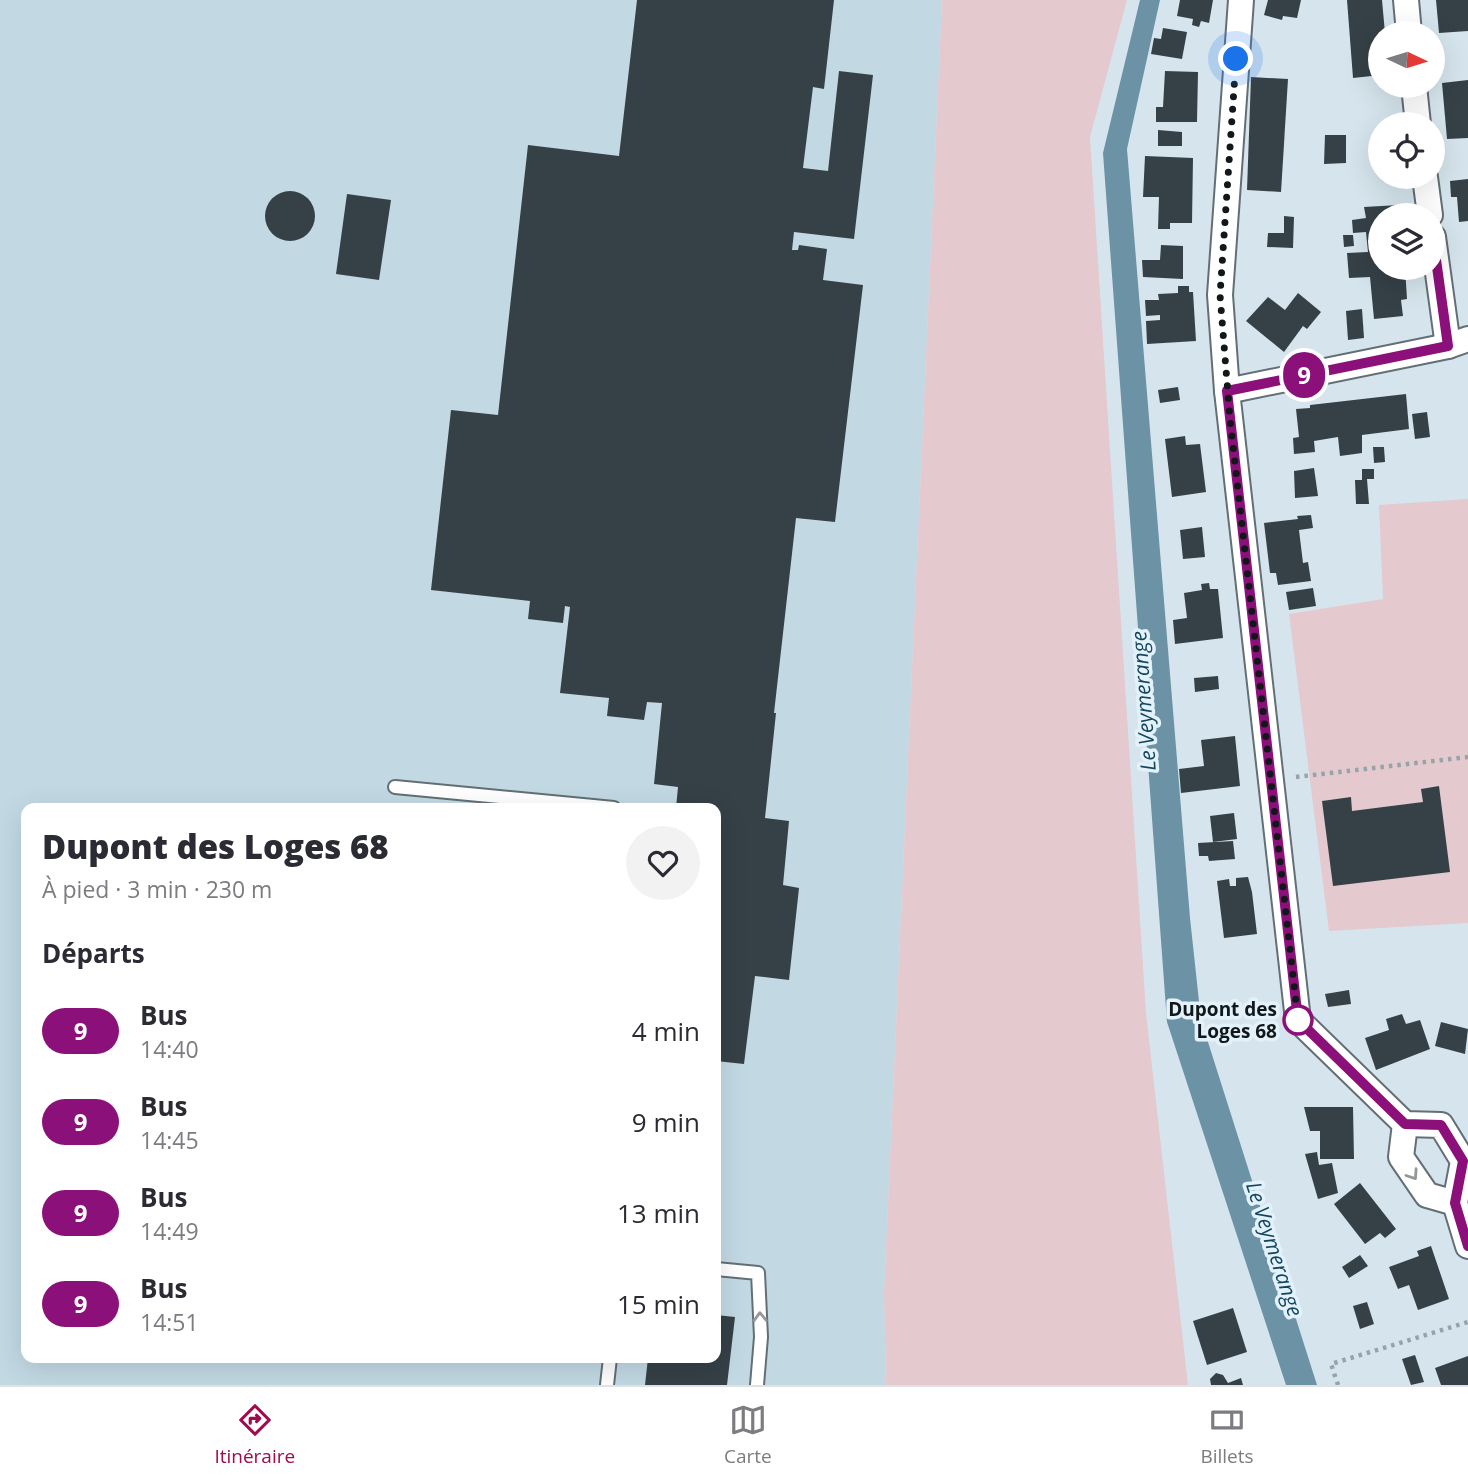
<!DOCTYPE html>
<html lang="fr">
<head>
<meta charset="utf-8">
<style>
  body { margin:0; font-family:"Open Sans",sans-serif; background:#f2f2f3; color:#2b2b33; height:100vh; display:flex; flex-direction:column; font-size:26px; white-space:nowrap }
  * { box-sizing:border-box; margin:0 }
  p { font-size:23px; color:#7c7c81 }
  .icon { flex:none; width:38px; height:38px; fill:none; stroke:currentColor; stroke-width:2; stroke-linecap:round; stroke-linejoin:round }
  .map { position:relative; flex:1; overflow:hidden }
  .details { position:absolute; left:21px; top:803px; width:700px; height:560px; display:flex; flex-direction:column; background:#fff; border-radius:14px; box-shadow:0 7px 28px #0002 }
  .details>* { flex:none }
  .badge { padding:0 14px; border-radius:23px; font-size:24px; line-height:46px }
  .needle { width:46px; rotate:94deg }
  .tools { position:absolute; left:1368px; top:21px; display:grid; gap:14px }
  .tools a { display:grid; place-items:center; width:77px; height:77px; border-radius:50%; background:#fff; box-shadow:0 7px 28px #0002; font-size:35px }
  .you { position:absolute; width:35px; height:35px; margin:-18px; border:5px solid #fff; border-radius:50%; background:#1a73e8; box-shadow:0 0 0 10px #1a73e833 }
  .map>.badge { position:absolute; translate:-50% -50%; box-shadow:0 0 0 4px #fff }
  h2 { padding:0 21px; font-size:26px; line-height:63px }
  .round { display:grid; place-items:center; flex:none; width:74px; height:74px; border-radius:37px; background:#f2f2f3 }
  .overview { display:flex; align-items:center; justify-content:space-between; height:119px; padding:0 21px }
  h1 { font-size:33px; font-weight:800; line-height:52px }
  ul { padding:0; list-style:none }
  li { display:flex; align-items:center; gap:21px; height:91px; padding:0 21px }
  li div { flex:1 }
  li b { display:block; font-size:26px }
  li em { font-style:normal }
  li .badge { min-width:77px; font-weight:700; text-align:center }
  .tabs { display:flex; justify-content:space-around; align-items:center; height:98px; border-top:2px solid #e1e1e2; background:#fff; font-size:19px; color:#7c7c81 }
  .tabs a { display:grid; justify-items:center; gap:4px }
  .tabs .on { color:#a00a4f }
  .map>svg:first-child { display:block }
  .built { fill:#c2d9e4; fill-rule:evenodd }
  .green { fill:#e4c9cf }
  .water { fill:#6c92a5 }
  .building { fill:#354147 }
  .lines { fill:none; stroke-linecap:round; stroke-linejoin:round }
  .service-casing { stroke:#626f75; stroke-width:16 }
  .minor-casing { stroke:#626f75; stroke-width:28 }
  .path { stroke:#97a3a9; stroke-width:4.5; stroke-dasharray:3.5 5; stroke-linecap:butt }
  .service { stroke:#fff; stroke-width:12 }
  .minor { stroke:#fff; stroke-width:24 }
  .oneway { stroke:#949798 }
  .line-casing { stroke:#fff; stroke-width:16 }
  .line { stroke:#8b1079; stroke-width:10 }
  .walk { stroke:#12171a; stroke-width:7; stroke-dasharray:0 12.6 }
  .stop-dot { fill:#fff; stroke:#8b1079; stroke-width:3.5 }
  .labels { text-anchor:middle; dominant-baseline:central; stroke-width:7; stroke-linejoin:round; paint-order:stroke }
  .stop-label { font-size:19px; font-weight:bold; fill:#12171a; stroke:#e3f2fa; text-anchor:end }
  .water-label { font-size:21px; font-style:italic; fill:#13465c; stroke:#e3f2fa }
</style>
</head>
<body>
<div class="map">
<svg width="1468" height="1385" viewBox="0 0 1468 1385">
  <rect width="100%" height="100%" fill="#d6e5ed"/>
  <!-- built -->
  <path class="built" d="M 0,0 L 942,0 L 884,1294 L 886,1385 L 0,1385 ZM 26,808 L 716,808 L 716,1358 L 26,1358 Z"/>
  <!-- green -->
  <g class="green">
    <polygon points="942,0 1127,0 1090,137 1146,1013 1188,1385 886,1385 884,1294"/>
    <polygon points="1468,499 1468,923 1329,931 1289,614 1383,599 1379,505"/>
  </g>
  <!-- water -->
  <polygon class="water" points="1140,0 1160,0 1127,149 1190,918 1201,1020 1317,1385 1286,1385 1167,1022 1103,153"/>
  <!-- building -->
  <g class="building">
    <polygon points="637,0 834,0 824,89 813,87 803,168 828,171 839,71 873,75 854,239 794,232 792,250 798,250 799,245 827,249 823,280 863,285 835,522 796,518 774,713 776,713 765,818 789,821 783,885 799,888 789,980 755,976 744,1064 716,1061 716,808 676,808 678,787 654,784 662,703 647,702 644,720 607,716 609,698 560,693 570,607 565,606 563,623 528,619 530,601 431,590 451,410 498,415 528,145 619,156"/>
    <polygon points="1180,0 1213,0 1209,23 1201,21 1199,27 1192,25 1193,19 1177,16"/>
    <polygon points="1268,0 1301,0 1297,18 1283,16 1282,20 1264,15"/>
    <polygon points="1347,0 1382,0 1385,33 1381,33 1381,75 1353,78"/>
    <polygon points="1436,0 1468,0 1468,31 1439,33"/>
    <polygon points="1163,28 1187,32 1182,59 1151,54 1154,38 1161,39"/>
    <polygon points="1165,71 1198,72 1197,122 1156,122 1156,107 1163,107"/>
    <polygon points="1251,77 1288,79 1281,192 1247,190"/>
    <polygon points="1468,80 1468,138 1447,139 1442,83"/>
    <polygon points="1158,130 1182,132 1182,146 1158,146"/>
    <polygon points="1325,135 1346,135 1346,163 1324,164"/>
    <polygon points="1145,156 1193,158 1192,223 1170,223 1170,229 1158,229 1159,197 1143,197"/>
    <polygon points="1468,179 1468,221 1459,222 1457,197 1451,197 1450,181"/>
    <circle cx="290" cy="216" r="25"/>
    <polygon points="347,194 391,200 379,280 336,274"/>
    <polygon points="1399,205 1400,215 1381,215 1381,268 1405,268 1407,299 1401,300 1403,316 1374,319 1370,277 1349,278 1347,253 1368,252 1366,232 1353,233 1352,220 1366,218 1364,207"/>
    <polygon points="1284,216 1294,217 1293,248 1267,247 1268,233 1284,233"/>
    <polygon points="1343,235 1353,235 1354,246 1344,247"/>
    <polygon points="1161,245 1183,246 1183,279 1143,277 1142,260 1160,260"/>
    <polygon points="1178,286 1189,286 1189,292 1193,292 1196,341 1147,344 1146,321 1160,320 1160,315 1146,316 1145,300 1159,300 1158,294 1178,293"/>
    <polygon points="1298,293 1321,312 1307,329 1303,326 1284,352 1246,321 1268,297 1285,310"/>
    <polygon points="1362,309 1364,338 1348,340 1346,311"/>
    <polygon points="1178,387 1180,400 1160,403 1158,390"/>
    <polygon points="1406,394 1409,429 1362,435 1362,453 1340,456 1338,437 1314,441 1315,452 1294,454 1293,438 1299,437 1296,409 1310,408 1310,405"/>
    <polygon points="1427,412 1430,437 1415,439 1412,414"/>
    <polygon points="1185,436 1186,445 1200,444 1206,492 1172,497 1165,439"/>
    <polygon points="1373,447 1384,447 1385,462 1374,463"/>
    <polygon points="1314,468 1318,496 1295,498 1294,471"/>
    <polygon points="1362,469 1374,469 1374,479 1367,479 1369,504 1356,504 1355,480 1362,480"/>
    <polygon points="1311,515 1313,528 1299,530 1303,563 1308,562 1311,581 1278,585 1276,573 1270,573 1264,523 1298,519 1297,516"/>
    <polygon points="1202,527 1205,557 1183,559 1180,530"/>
    <polygon points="1209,583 1210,589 1218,589 1223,638 1175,644 1173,620 1187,618 1184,593 1202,590 1201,584"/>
    <polygon points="1313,588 1316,606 1289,610 1286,592"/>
    <polygon points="1218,676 1219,689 1195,692 1194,678"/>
    <polygon points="1235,736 1240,786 1181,793 1179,769 1204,766 1201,740"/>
    <polygon points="1439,786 1450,872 1333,886 1322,801 1351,797 1352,811 1423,802 1421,789"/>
    <polygon points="1234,813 1237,839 1213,842 1210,816"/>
    <polygon points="1233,841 1235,859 1209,861 1208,856 1199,856 1198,843"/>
    <polygon points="1248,877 1252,892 1257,934 1224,938 1217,881 1229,879 1230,886 1236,886 1236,878"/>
    <polygon points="1349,990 1351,1004 1328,1007 1325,994"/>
    <polygon points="1402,1014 1406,1024 1420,1020 1430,1049 1376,1070 1365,1038 1389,1030 1386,1019"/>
    <polygon points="1441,1022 1468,1029 1465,1054 1435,1046"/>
    <polygon points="1304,1107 1353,1107 1354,1159 1320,1159 1320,1131 1310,1131"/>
    <polygon points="1317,1152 1319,1165 1332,1163 1338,1193 1318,1199 1305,1154"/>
    <polygon points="1360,1183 1396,1229 1385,1238 1380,1233 1365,1244 1334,1204"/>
    <polygon points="1431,1246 1449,1299 1418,1310 1409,1285 1398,1289 1389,1267 1419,1256 1417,1251"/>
    <polygon points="1360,1255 1368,1266 1349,1278 1342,1267"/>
    <polygon points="1367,1302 1374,1324 1360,1329 1353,1306"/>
    <polygon points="1233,1308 1247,1352 1207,1365 1193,1321"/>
    <polygon points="716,1315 735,1317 727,1385 645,1385 648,1358 716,1358"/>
    <polygon points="1415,1355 1424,1382 1411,1385 1402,1359"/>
    <polygon points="1468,1356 1468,1385 1441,1385 1435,1368"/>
    <polygon points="1216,1373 1223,1375 1228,1383 1241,1378 1243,1385 1211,1385 1210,1379"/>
  </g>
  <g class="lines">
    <defs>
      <g id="service">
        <polyline points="395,787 614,808"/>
        <polyline points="716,1269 758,1273 761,1337 757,1385"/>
        <polyline points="607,1385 610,1358"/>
      </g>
      <g id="minor">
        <polyline points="1241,0 1220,295 1227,391 1298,1020 1405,1124 1441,1125 1463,1161 1455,1203 1468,1246"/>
        <polyline points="1406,0 1409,33"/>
        <polyline points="1414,86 1418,124"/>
        <polyline points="1425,177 1430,215"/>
        <polyline points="1433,237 1448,346"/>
        <polyline points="1227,391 1448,346 1468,339"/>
        <polyline points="1405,1124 1401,1157 1427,1195 1455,1203"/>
      </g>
    </defs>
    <!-- service casing -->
    <use href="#service" class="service-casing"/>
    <!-- minor casing -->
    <use href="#minor" class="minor-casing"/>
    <!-- path -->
    <g class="path">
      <polyline points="1296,777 1468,757"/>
      <polyline points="1338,1385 1331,1364 1468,1322"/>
    </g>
    <!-- service -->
    <use href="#service" class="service"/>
    <!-- minor -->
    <use href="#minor" class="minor"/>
  </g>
  <!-- one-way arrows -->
  <defs><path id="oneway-chevron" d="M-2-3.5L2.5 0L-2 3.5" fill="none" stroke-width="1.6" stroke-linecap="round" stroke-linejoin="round" transform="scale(1.75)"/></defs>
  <g class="oneway">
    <use href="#oneway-chevron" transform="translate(1413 1175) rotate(56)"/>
    <use href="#oneway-chevron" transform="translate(760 1317) rotate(-92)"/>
  </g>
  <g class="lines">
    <defs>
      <polyline id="line" points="1433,238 1448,346 1227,391 1298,1020 1405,1124 1441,1125 1463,1161 1455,1203 1468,1246"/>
    </defs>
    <!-- line casing -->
    <use href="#line" class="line-casing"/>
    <!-- line -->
    <use href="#line" class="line"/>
    <!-- walk -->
    <polyline class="walk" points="1236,59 1220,295 1230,419 1298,1020"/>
  </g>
  <!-- markers -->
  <circle class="stop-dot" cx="1298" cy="1020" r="14"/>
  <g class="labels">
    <!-- stop labels -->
    <g class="stop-label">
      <text x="1277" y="1009">Dupont des<tspan x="1277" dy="22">Loges 68</tspan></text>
    </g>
    <!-- water labels -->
    <g class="water-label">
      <text transform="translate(1143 701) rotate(-94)">Le Veymerange</text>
      <text transform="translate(1275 1249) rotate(72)">Le Veymerange</text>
    </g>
  </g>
</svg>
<div class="tools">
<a><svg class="needle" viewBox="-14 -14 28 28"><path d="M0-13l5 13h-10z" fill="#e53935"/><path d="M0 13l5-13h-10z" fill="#7c7c81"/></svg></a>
<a><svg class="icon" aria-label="locate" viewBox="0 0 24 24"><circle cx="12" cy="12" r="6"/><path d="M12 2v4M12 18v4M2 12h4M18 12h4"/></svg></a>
<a><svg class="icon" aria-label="layers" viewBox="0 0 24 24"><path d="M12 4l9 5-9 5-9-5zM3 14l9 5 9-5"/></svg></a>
</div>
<div class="you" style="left:1236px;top:59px"></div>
<b class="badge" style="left:1304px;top:375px;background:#8b1079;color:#fff">9</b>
<section class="details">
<div class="overview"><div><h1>Dupont des Loges 68</h1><p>À pied · 3 min · 230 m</p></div><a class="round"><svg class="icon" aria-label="heart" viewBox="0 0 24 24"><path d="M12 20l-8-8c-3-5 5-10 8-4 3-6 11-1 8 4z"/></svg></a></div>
<h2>Départs</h2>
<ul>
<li><span class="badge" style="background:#8b1079;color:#fff">9</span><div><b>Bus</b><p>14:40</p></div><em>4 min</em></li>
<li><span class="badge" style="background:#8b1079;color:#fff">9</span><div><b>Bus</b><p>14:45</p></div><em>9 min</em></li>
<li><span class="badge" style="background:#8b1079;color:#fff">9</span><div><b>Bus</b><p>14:49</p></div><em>13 min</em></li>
<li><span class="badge" style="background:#8b1079;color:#fff">9</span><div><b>Bus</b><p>14:51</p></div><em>15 min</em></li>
</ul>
</section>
</div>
<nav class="tabs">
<a class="on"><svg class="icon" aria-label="directions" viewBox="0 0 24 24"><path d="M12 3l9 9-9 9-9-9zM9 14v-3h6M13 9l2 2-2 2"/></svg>Itinéraire</a>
<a><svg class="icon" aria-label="map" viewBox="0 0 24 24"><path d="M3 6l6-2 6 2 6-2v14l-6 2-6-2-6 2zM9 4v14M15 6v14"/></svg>Carte</a>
<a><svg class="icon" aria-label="tickets" viewBox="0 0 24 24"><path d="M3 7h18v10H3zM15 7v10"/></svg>Billets</a>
</nav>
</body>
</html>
